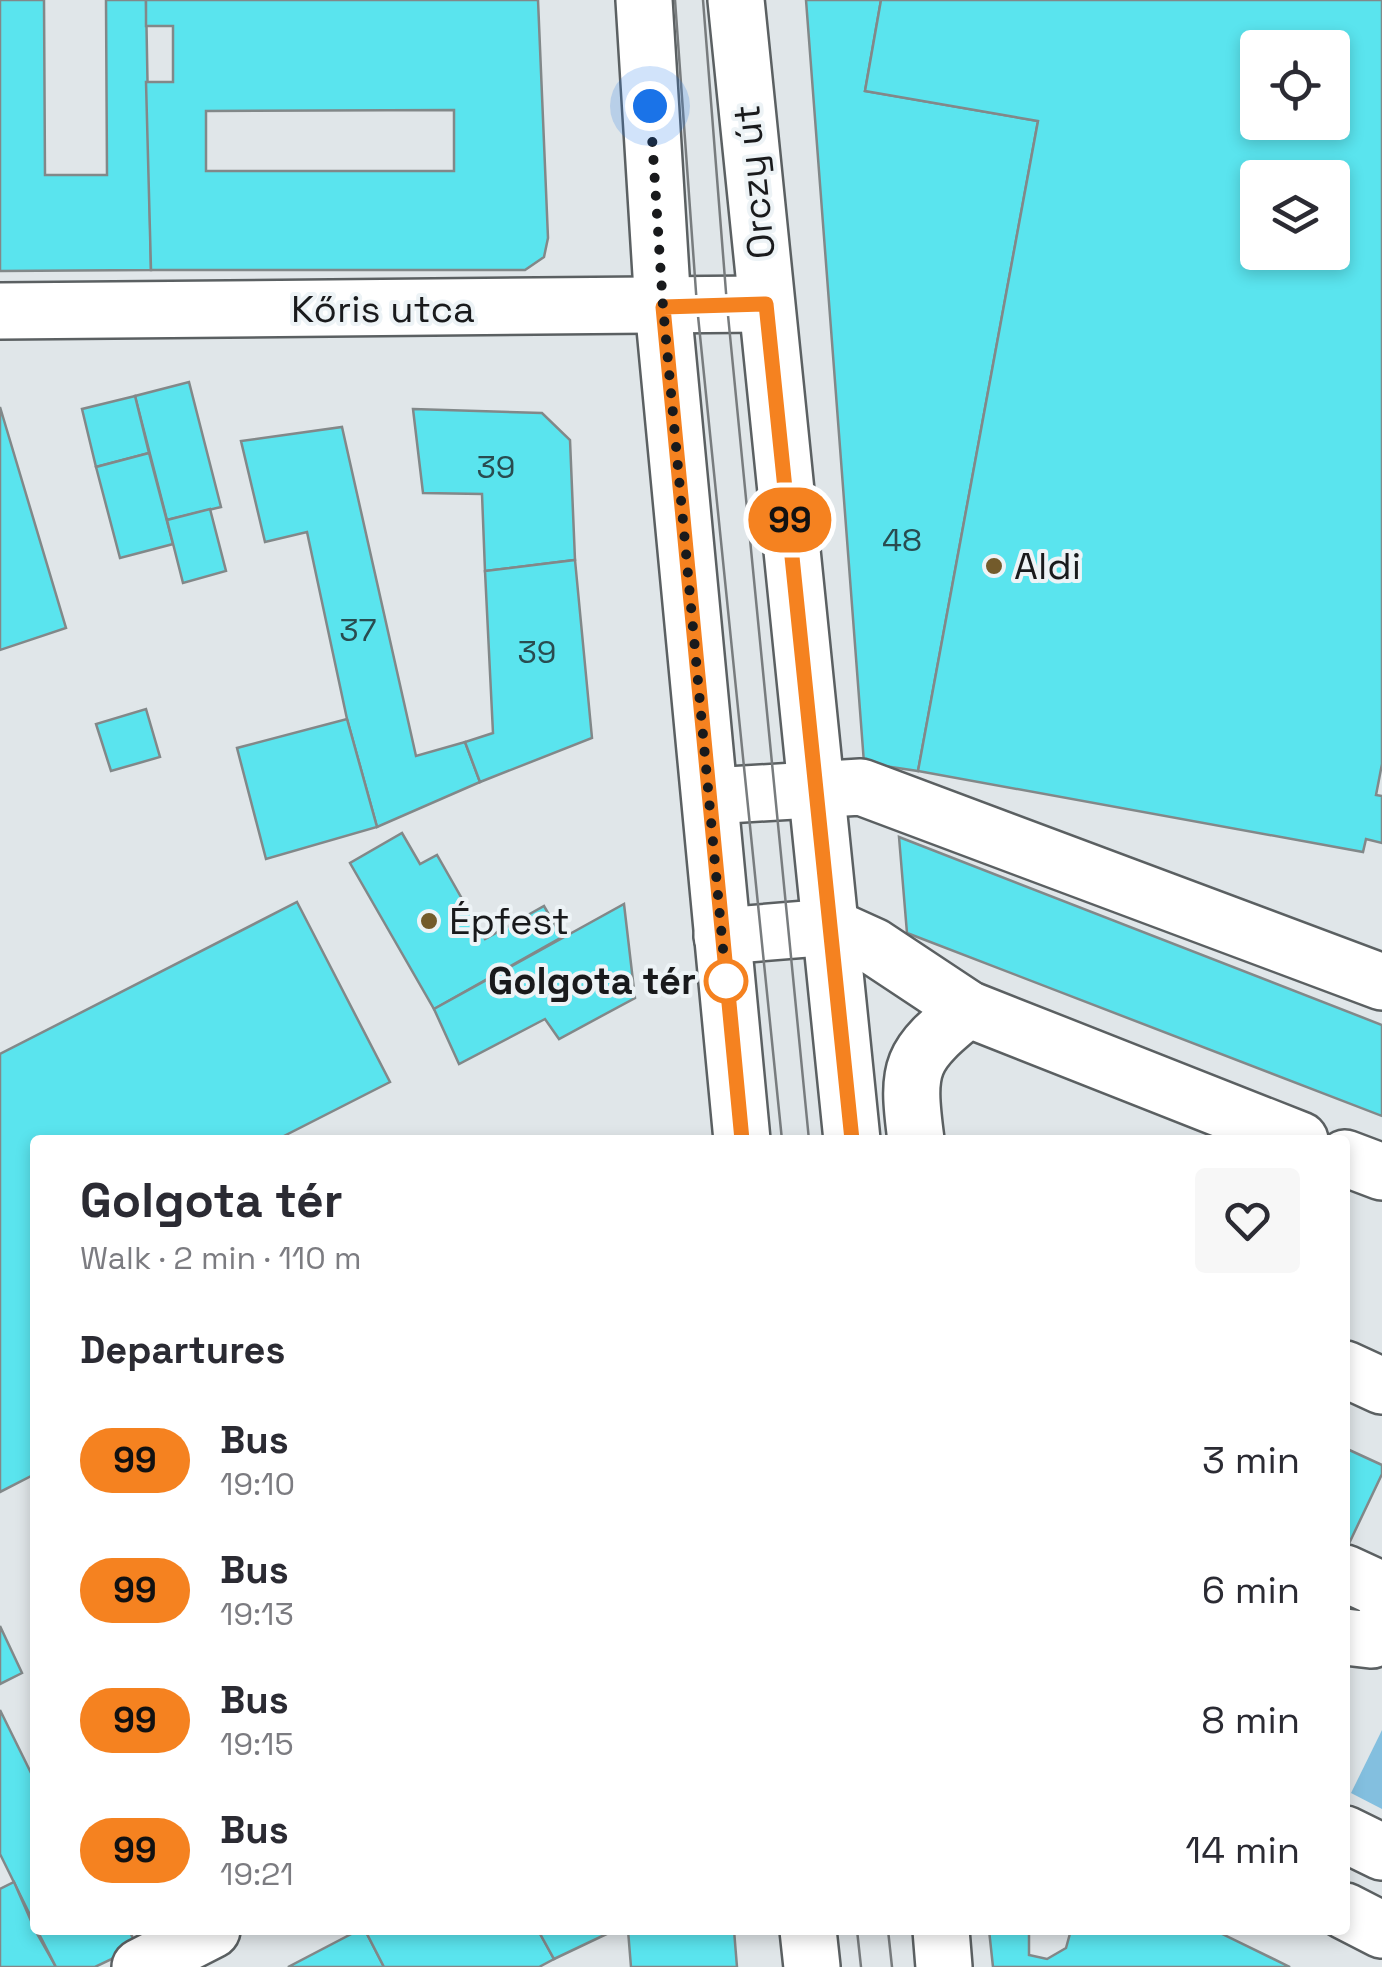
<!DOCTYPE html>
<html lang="en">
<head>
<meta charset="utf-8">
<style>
  body { margin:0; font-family:"Space Grotesk",sans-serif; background:#f7f7f7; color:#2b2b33; height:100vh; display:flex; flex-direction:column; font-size:38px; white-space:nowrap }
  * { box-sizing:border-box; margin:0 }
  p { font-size:32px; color:#7c7c81 }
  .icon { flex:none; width:55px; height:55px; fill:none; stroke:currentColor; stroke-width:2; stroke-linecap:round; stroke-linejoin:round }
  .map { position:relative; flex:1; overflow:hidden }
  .panel { position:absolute; left:30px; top:1135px; width:1320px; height:800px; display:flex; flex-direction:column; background:#fff; border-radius:10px; box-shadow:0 5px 15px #0003 }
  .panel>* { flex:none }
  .badge { padding:0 20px; border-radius:32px; font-size:35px; line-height:65px }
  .fabs { position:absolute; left:1240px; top:30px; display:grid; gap:20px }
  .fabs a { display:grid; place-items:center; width:110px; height:110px; border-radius:10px; background:#fff; box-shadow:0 5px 15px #0003; font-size:50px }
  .you { position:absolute; width:50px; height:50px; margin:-25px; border:8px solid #fff; border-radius:50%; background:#1a73e8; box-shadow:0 0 0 15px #1a73e833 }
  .map>.badge { position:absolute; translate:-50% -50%; box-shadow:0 0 0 5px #fff }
  h2 { padding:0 50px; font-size:38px; line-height:90px }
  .round { display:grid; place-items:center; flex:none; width:105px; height:105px; border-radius:10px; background:#f7f7f7 }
  .head { display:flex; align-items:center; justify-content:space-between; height:170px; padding:0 50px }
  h1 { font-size:48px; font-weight:800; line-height:75px }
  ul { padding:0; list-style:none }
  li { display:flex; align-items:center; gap:30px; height:130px; padding:0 50px }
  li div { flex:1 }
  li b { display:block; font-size:38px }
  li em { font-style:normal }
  li .badge { min-width:110px; font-weight:700; text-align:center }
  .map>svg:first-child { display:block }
  .green { fill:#83bfdf }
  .building { fill:#5ae4ee; stroke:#828889; stroke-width:2.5; fill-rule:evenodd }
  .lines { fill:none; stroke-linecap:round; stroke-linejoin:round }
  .minor-casing { stroke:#5b6062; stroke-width:60 }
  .minor { stroke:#fff; stroke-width:55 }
  .tram { stroke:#787c7e; stroke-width:2.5 }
  .line-casing { stroke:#fff; stroke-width:22 }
  .line { stroke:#f58220; stroke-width:15 }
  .walk { stroke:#191a1c; stroke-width:10; stroke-dasharray:0 18 }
  .poi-dot { fill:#735b2b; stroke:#edf3f6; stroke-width:4 }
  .stop-dot { fill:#fff; stroke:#f58220; stroke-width:5 }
  .labels { text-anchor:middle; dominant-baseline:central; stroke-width:8; stroke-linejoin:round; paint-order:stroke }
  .number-label { font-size:32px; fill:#294c50 }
  .street-label { font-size:38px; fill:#191a1c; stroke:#edf3f6 }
  .poi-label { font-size:38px; fill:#191a1c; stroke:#edf3f6; text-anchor:start }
  .stop-label { font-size:38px; font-weight:bold; fill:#191a1c; stroke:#edf3f6; text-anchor:end }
</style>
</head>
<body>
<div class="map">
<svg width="1382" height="1967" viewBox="0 0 1382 1967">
  <rect width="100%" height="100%" fill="#e0e6e9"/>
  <!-- green -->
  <polygon class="green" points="1382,1730 1382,1809 1351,1793"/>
  <!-- building -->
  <g class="building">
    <polygon points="0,0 44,0 45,175 107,175 106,0 146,0 151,270 0,271"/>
    <path d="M 146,0 L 538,0 L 548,238 L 544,257 L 525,270 L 151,270 L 146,82 L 173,82 L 173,26 L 146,26 ZM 454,110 L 454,171 L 206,171 L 206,111 Z"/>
    <polygon points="806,0 881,0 865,91 1038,121 918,771 864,763"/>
    <path d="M 881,0 L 1382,0 L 1382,764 L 1376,795 L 1382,796 L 1382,843 L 1366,839 L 1363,852 L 918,771 L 1038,121 L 865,91 ZM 1258,48 L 1332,48 L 1332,122 L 1258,122 ZM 1258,178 L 1332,178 L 1332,252 L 1258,252 Z"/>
    <polygon points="189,382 221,507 167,520 135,396"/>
    <polygon points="135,396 149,453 96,467 82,409"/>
    <polygon points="0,407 66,628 0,650"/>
    <polygon points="413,409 542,413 570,440 575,560 485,571 482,494 423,493"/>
    <polygon points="342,427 416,756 465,742 480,782 377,827 347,719 307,532 265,542 241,441"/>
    <polygon points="149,453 173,544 120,558 96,467"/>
    <polygon points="210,509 226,571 183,583 167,520"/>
    <polygon points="575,560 592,738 480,782 465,742 493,733 485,571"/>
    <polygon points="146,709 160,757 111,771 96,724"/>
    <polygon points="347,719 377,827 266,859 237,748"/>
    <polygon points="402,833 420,864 437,855 485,939 544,906 562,937 434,1009 350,863"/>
    <polygon points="899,837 1382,1025 1382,1116 907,933"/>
    <polygon points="297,902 390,1082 276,1140 35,1140 35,1474 0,1492 0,1054"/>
    <polygon points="624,904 635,998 559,1039 545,1019 459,1064 434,1009"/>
    <polygon points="1345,1448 1382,1465 1382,1474 1345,1552"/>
    <polygon points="0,1626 22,1673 0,1684"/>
    <polygon points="0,1710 35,1781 35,1925 0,1854"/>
    <polygon points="14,1882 35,1930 56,1967 0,1967 0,1889"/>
    <polygon points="37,1930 129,1930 137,1947 95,1967 56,1967"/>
    <polygon points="359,1930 365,1930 384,1967 288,1967"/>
    <polygon points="365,1930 538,1930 554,1959 539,1967 384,1967"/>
    <polygon points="538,1930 615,1930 554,1959"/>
    <polygon points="628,1930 734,1930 737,1967 631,1967"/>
    <polygon points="989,1930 1029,1930 1029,1955 1047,1959 1066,1948 1071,1930 1214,1930 1290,1967 993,1967"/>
  </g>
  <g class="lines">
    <defs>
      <g id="minor">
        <polyline points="644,0 663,307 742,1140"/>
        <polyline points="736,0 852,1140"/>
        <polyline points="0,311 766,304"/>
        <polyline points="711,796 861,787 1382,982"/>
        <polyline points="722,936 831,927 873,946 968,1009 1300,1140"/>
        <path d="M 916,1140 C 906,1065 910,1056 968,1009"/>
        <polyline points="1345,1158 1382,1172"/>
        <polyline points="1345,1369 1382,1386"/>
        <polyline points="1345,1573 1382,1590"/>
        <polyline points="1345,1637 1371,1640 1382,1627"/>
        <polyline points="1345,1834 1382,1852"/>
        <polyline points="1345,1911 1382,1930"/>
        <polyline points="808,1930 812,1967"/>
        <polyline points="941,1930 944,1967"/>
        <polyline points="140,1967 212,1930"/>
      </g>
    </defs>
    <!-- minor casing -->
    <use href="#minor" class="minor-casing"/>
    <!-- minor -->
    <use href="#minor" class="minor"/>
    <!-- tram -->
    <g class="tram">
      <polyline points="675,0 697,306 782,1140"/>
      <polyline points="703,0 727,305 809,1140"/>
      <polyline points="857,1930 861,1967"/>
      <polyline points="888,1930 892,1967"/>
    </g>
  </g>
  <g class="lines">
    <defs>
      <polyline id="line" points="742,1140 663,307 766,304 852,1140"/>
    </defs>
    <!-- line casing -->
    <use href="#line" class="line-casing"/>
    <!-- line -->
    <use href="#line" class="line"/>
    <!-- walk -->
    <polyline class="walk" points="650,106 663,307 726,981"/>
  </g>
  <!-- markers -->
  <g class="poi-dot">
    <circle cx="994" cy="566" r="10"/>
    <circle cx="429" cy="921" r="10"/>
  </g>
  <circle class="stop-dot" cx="726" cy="981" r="20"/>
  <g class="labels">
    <!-- number labels -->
    <g class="number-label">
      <text x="496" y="467">39</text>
      <text x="902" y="540">48</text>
      <text x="358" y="630">37</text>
      <text x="537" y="652">39</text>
    </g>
    <!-- street labels -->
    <g class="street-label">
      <text transform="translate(754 182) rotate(-96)">Orczy út</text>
      <text x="383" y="309">Kőris utca</text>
    </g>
    <!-- poi labels -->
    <g class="poi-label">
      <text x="1014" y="566">Aldi</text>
      <text x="449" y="921">Épfest</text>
    </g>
    <!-- stop labels -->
    <g class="stop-label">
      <text x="696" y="981">Golgota tér</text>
    </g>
  </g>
</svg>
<div class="fabs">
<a><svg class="icon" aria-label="locate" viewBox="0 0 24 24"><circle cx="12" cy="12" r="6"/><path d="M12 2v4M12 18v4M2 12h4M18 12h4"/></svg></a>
<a><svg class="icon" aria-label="layers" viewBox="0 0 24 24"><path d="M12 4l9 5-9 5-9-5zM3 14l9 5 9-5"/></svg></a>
</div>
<div class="you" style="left:650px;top:106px"></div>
<b class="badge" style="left:790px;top:520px;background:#f58220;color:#111">99</b>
<section class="panel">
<div class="head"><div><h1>Golgota tér</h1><p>Walk · 2 min · 110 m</p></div><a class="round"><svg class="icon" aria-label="heart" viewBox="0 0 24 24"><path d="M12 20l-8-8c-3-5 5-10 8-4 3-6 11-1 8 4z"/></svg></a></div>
<h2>Departures</h2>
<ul>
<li><span class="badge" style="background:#f58220;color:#111">99</span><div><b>Bus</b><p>19:10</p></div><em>3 min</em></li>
<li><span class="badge" style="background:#f58220;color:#111">99</span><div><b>Bus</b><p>19:13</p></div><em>6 min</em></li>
<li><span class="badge" style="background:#f58220;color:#111">99</span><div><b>Bus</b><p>19:15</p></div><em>8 min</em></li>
<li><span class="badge" style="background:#f58220;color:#111">99</span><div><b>Bus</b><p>19:21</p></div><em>14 min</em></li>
</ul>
</section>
</div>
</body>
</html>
